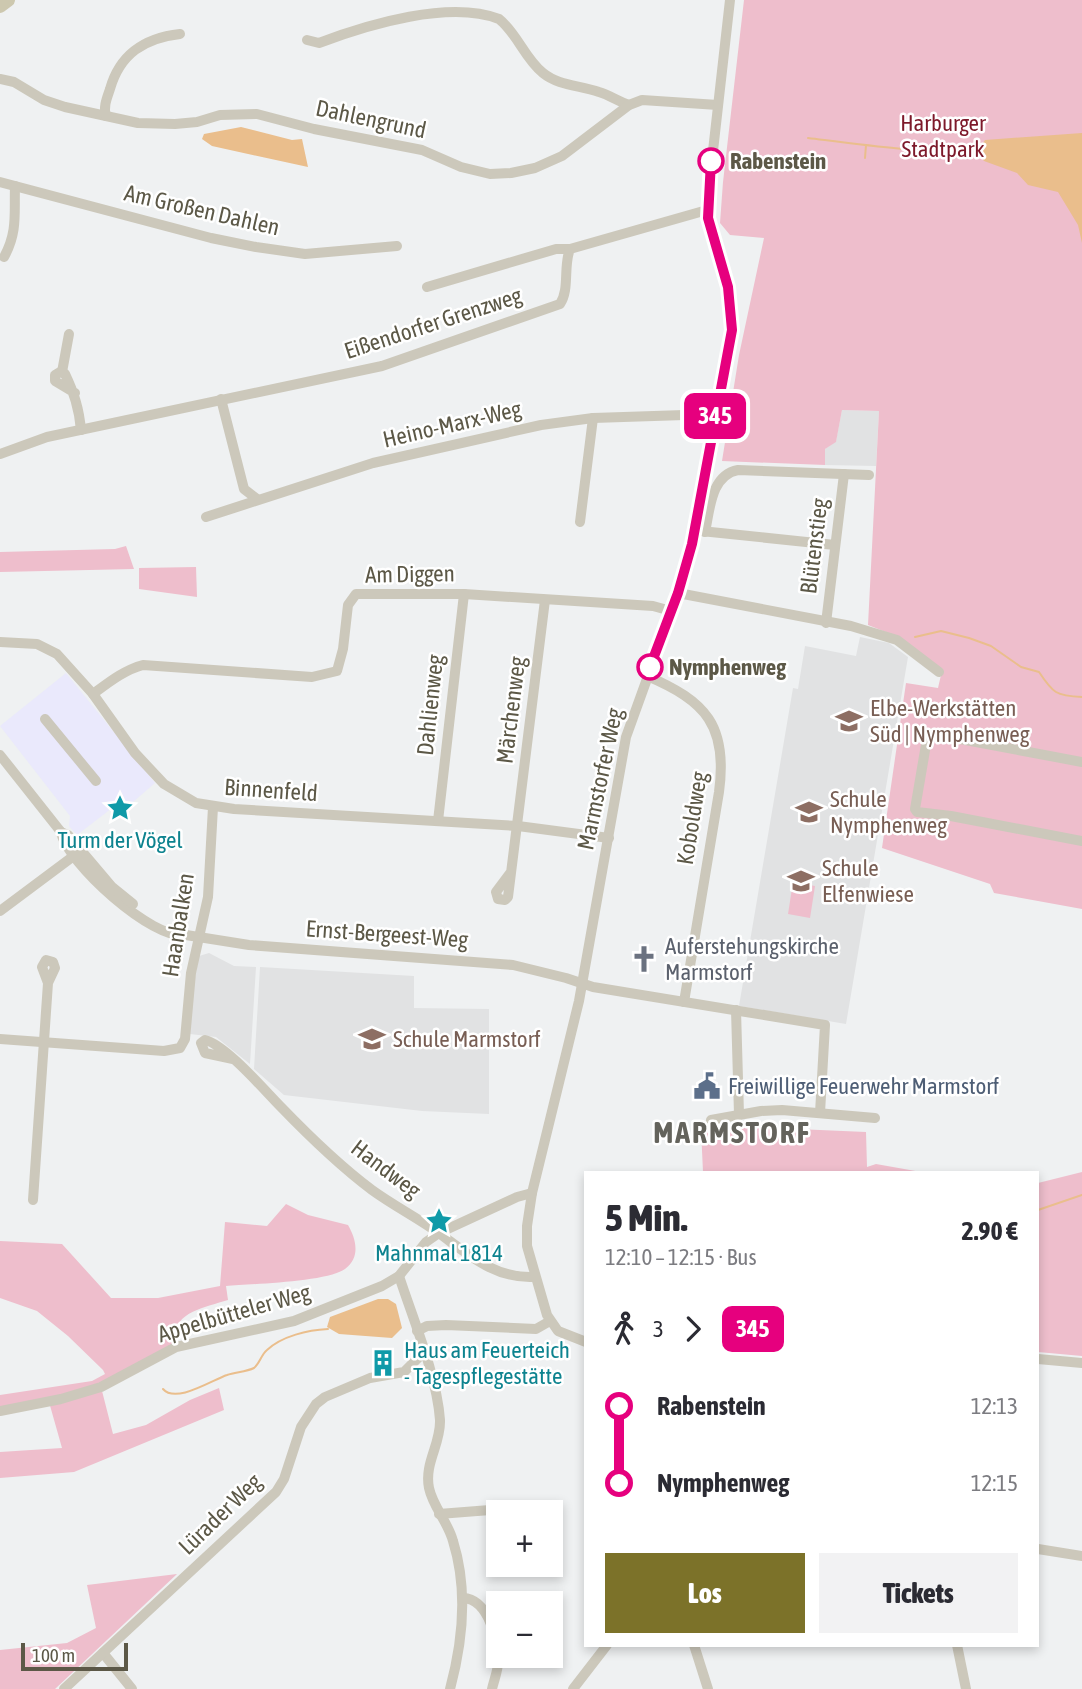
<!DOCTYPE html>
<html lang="de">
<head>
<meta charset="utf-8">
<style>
  body { margin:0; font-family:"Asap Condensed",sans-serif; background:#f2f2f3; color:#2b2b33; height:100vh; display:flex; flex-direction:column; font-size:26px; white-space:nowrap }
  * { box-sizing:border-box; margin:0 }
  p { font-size:23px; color:#7c7c81 }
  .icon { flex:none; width:38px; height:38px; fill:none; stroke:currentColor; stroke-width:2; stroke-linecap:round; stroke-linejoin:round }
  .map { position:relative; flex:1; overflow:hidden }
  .panel { position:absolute; left:584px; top:1171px; width:455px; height:476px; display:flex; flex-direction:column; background:#fff; border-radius:0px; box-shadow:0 4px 10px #0003 }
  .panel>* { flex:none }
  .badge { padding:0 14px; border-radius:10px; font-size:24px; line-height:46px }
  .controls { position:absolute; left:486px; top:1500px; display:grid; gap:14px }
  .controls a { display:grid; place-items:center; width:77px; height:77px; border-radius:0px; background:#fff; box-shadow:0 4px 10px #0003; font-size:35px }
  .scale { position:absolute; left:21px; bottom:18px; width:107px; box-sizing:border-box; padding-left:7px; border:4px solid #5c5847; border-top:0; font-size:19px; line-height:24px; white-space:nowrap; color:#5c5847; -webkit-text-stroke:5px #fff; paint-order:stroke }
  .map>.badge { position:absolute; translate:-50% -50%; box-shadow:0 0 0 4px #fff }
  .legs { display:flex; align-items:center; gap:10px; height:77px; padding:0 21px; font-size:23px }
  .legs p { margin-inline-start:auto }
  .head { display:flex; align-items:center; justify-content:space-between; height:119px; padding:0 21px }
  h1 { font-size:38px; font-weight:800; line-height:52px }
  .button { display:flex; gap:14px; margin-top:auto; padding:14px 21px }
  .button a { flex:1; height:80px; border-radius:0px; background:#7c7229; color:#fff; font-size:28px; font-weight:800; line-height:80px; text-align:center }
  .button a+a { background:#f2f2f3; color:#2b2b33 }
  ul { padding:0 21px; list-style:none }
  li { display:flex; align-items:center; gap:24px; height:77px; font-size:26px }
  li i { display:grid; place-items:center; width:10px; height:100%; margin:0 9px; background:currentColor }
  li i::after { content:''; width:18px; height:18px; margin:-9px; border:5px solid; border-radius:50%; background:#fff }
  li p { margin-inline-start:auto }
  li:first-child i { background:linear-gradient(#0000 50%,currentColor 0) }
  li:last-child i { background:linear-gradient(currentColor 50%,#0000 0) }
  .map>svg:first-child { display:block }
  .commercial { fill:#eae9fc }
  .education { fill:#e1e2e3 }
  .green { fill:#eebecc }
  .water { fill:#eabe8c }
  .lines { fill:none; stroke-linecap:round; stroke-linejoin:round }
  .stream { stroke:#eabe8c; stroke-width:2 }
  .minor { stroke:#ccc8bb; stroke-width:10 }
  .major { stroke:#cdc8af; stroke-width:14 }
  .line-1-casing { stroke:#fff; stroke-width:16 }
  .line-1 { stroke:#e6007e; stroke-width:10 }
  .stop-1-dot { fill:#fff; stroke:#e6007e; stroke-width:3.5 }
  .labels { text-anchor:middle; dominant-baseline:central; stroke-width:5; stroke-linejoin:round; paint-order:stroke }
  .street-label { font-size:23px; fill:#5c5847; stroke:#fff }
  .park-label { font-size:23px; fill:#7d192a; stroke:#fff }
  .stop-label { font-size:23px; font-weight:bold; fill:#5c5847; stroke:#fff; text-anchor:start }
  .education-label { font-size:23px; fill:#785e54; stroke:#fff; text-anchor:start }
  .culture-label { font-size:23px; fill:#0d838f; stroke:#fff }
  .worship-label { font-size:23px; fill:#5b616d; stroke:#fff; text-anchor:start }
  .service-label { font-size:23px; fill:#4e5e75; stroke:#fff; text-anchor:start }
  .district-label { font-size:30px; font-weight:bold; letter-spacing:2px; fill:#64635c; stroke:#fff }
</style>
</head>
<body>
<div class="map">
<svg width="1082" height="1689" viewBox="0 0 1082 1689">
  <rect width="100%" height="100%" fill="#eff1f2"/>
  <!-- commercial -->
  <polygon class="commercial" points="66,673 155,783 133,802 116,805 77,835 69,826 70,816 0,726"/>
  <!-- education -->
  <g class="education">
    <polygon points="842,410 879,411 876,466 825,465 825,449 836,441"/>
    <polygon points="860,637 889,643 908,657 846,1024 739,1006 793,688 798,689 805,646 856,656"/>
    <polygon points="209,953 234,966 256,967 250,1064 216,1037 190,1034 194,983 199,956"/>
    <polygon points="260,967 414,976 414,1008 489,1009 489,1114 422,1111 284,1095 254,1069"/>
  </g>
  <!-- green -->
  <g class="green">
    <polygon points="744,0 1082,0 1082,909 994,893 990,884 882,848 906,683 938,688 941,675 896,636 868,625 879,411 842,410 836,442 825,449 825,465 722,461 739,355 764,238 730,235 720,223 723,182"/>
    <polygon points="126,546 134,569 0,572 0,552 115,549"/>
    <polygon points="196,567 197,597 139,589 139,568"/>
    <polygon points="793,882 815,886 810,918 788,914"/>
    <polygon points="706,1125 866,1132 867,1167 876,1164 921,1172 703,1172 701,1129"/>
    <polygon points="1082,1172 1082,1356 1038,1352 1038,1183"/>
    <path d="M 286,1204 L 308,1215 L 348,1225 C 356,1239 361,1257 345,1269 C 327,1282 251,1284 226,1286 L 228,1300 C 203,1308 167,1313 176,1347 L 101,1387 L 113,1434 L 146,1425 L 190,1400 L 219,1388 L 224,1410 L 74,1472 L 0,1478 L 0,1452 L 62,1448 L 49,1402 L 0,1411 L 0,1395 L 92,1381 L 105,1374 L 103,1370 L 68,1336 L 37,1311 L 0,1298 L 0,1241 L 62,1244 L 111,1298 L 158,1298 L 220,1286 L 225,1222 L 267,1226 Z"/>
    <polygon points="177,1574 55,1689 0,1689 0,1650 67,1643 96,1628 87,1585"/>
  </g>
  <!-- water -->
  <g class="water">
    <polygon points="241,127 292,140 302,139 308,167 212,146 202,139 204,134"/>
    <polygon points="1082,133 1082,243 1078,225 1058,192 1028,185 1017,173 984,161 977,152 985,140"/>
    <polygon points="378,1299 388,1299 396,1304 402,1328 392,1338 339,1334 327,1327 330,1317"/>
  </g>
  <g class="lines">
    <!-- stream -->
    <g class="stream">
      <path d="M 808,138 C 864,145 920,153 977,152"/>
      <polyline points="865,158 866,145"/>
      <path d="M 915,637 L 941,631 L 969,638 L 991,646 L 1021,667 L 1039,672 C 1053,693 1056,696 1082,697"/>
      <polyline points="1038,1210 1082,1195"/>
      <path d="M 163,1389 C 176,1404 212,1380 227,1375 C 235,1372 246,1372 254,1368 C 260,1363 261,1355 267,1350 C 282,1336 308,1330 328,1329"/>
    </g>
    <!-- minor -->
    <g class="minor">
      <path d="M 307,40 L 319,43 C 369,24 450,0 499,19 C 517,33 525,59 543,73 C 559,86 580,85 599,92 C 609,95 618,101 629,105"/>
      <polyline points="0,79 14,82 44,100 65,107 138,123 175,124 197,122 220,115 257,114 314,129 422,150 461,167 490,174 511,173 535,168 562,156 629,105 642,100 718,105"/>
      <path d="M 106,116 C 103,107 107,98 110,89 C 120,54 144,38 180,34"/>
      <polyline points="0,182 211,238 256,247 305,254 397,246"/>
      <path d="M 4,257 C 18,232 14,213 15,186"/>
      <polyline points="427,287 556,249 570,249"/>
      <polyline points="62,372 69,334"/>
      <path d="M 75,393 L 55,381 L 55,375 L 60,372 L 65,374 C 74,393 79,408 81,430"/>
      <polyline points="221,399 244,489 257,499"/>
      <path d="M 0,454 L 47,437 L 382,366 L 560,304 C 570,289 563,266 570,249 L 707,210"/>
      <polyline points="206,517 373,463 541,425 593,418 715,414"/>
      <polyline points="580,522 593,418"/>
      <polyline points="701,531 835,545"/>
      <path d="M 705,532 C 710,509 711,475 738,470 L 869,475"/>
      <polyline points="678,593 851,626 897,640 939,672"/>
      <polyline points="826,623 844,474"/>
      <polyline points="0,642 37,644 57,654 93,694 135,753 164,784 196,803 234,809 518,826 609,838"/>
      <path d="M 647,676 C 706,701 728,726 719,792 L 684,1002"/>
      <path d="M 93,694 C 108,683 124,670 143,665 L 312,677 L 337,671 L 343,649 L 348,605 L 356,594 L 464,594 L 653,606 L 671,611"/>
      <polyline points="45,719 96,781"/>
      <path d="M 0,755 L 61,832 C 67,863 153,941 186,935 L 249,945 L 513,965 L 566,978 L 593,987 L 825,1025 L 820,1113"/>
      <polyline points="1082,762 928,733 915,809 917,812 951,816 1082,841"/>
      <polyline points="438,821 464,594"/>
      <polyline points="61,832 68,835 112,887 133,904"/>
      <polyline points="511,872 496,892 498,899 505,900 508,897 545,600"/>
      <polyline points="0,911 79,852"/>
      <polyline points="736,1010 739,1114"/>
      <polyline points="0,1039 164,1051 180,1048 185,1039 191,973 208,897 213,807"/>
      <path d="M 233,1059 L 205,1053 L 201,1043 L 205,1040 C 226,1045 265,1091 281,1107 C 309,1136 340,1166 372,1190 C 394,1206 418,1218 440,1234 C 469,1255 496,1279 534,1277"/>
      <polyline points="711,1120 761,1111 782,1110 875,1118"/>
      <polyline points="33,1200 48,983 55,968 53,962 46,960 42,967 48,983"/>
      <path d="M 399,1276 C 413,1319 437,1376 440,1420 C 441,1444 424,1463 429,1488 C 433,1507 448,1522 453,1541 C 468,1589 463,1641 450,1689"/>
      <polyline points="417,1331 427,1326 446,1325 536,1329 550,1321"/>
      <polyline points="586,1342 558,1331 547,1315 527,1246 527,1226 532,1193 579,1001 626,737 678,593 692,544 730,340 732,323 730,294 710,231 707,204 730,0"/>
      <polyline points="1038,1359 1082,1363"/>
      <polyline points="0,1411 61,1399 101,1387 176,1347 294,1321 382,1286 399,1276 426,1242 439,1233 517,1197 532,1193"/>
      <polyline points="439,1514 490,1510"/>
      <polyline points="1038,1549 1082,1556"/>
      <path d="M 463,1598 C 489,1599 498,1641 498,1662 C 498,1671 494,1680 492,1689"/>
      <polyline points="694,1645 708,1689"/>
      <polyline points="957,1645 966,1689"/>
      <polyline points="103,1653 132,1689"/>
      <polyline points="64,1689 276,1492 284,1479 301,1427 316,1404 325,1397 370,1378 404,1372 424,1352"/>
      <polyline points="573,1689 607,1645"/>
    </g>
    <!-- major -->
    <polyline class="major" points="0,6 8,0"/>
  </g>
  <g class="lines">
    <defs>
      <polyline id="line-1" points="650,667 678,593 692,544 732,330 728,287 708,218 711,161"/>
    </defs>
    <!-- line-1 casing -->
    <use href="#line-1" class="line-1-casing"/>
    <!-- line-1 -->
    <use href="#line-1" class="line-1"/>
  </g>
  <!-- icons -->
  <defs>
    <symbol id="school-bare" viewBox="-9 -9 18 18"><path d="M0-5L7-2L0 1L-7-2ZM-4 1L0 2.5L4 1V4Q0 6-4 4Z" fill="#8d6e63" stroke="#fff" stroke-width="2.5" paint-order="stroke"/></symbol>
    <symbol id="sight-bare" viewBox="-9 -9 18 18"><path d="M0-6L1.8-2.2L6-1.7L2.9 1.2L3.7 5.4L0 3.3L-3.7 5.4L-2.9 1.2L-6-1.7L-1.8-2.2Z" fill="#0f9aa8" stroke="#fff" stroke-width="2.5" paint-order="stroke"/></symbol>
    <symbol id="church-bare" viewBox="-9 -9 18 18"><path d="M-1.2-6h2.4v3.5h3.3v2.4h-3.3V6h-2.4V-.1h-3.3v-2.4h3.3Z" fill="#6b7280" stroke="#fff" stroke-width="2.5" paint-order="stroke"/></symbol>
    <symbol id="civic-bare" viewBox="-9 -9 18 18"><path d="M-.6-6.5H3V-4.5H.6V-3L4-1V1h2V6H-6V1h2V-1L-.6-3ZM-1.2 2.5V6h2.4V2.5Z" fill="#5c6f8a" stroke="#fff" stroke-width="2.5" paint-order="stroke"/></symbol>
    <symbol id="building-bare" viewBox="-9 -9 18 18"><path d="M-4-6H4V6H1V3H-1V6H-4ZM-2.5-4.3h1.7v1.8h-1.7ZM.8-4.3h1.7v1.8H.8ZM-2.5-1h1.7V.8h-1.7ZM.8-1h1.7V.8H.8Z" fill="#0f9aa8" stroke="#fff" stroke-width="2.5" paint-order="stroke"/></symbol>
  </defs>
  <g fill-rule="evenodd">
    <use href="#school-bare" x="830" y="702" width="38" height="38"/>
    <use href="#sight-bare" x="101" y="789" width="38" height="38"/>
    <use href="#school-bare" x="790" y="793" width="38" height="38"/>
    <use href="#school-bare" x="782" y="862" width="38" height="38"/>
    <use href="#church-bare" x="625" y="940" width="38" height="38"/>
    <use href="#school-bare" x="353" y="1020" width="38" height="38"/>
    <use href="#civic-bare" x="688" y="1067" width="38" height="38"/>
    <use href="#sight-bare" x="420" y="1202" width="38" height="38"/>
    <use href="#building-bare" x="364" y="1344" width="38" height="38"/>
  </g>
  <!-- markers -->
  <g class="stop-1-dot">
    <circle cx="711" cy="161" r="12"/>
    <circle cx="650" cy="667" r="12"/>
  </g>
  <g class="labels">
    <!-- street labels -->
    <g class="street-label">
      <text transform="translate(371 119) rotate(12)">Dahlengrund</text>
      <text transform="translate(202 210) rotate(13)">Am Großen Dahlen</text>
      <text transform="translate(433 323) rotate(-18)">Eißendorfer Grenzweg</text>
      <text transform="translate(452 424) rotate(-13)">Heino-Marx-Weg</text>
      <text transform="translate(814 546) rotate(-83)">Blütenstieg</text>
      <text transform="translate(410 574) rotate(-1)">Am Diggen</text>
      <text transform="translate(430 705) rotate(-84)">Dahlienweg</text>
      <text transform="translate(511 710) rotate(-83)">Märchenweg</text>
      <text transform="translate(600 779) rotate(-78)">Marmstorfer Weg</text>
      <text transform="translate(271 790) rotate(4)">Binnenfeld</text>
      <text transform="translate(692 818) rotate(-81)">Koboldweg</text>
      <text transform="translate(178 925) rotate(-81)">Haanbalken</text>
      <text transform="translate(387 934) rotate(4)">Ernst-Bergeest-Weg</text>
      <text transform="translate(386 1169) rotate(37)">Handweg</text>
      <text transform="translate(234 1313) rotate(-16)">Appelbütteler Weg</text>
      <text transform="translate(220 1514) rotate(-44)">Lürader Weg</text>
    </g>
    <!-- park labels -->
    <g class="park-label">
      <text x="943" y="123">Harburger<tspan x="943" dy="26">Stadtpark</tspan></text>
    </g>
    <!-- stop labels -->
    <g class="stop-label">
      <text x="730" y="161">Rabenstein</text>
      <text x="669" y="667">Nymphenweg</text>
    </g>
    <!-- education labels -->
    <g class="education-label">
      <text x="870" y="708">Elbe-Werkstätten<tspan x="870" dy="26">Süd | Nymphenweg</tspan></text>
      <text x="830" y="799">Schule<tspan x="830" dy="26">Nymphenweg</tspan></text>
      <text x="822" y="868">Schule<tspan x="822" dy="26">Elfenwiese</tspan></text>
      <text x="393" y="1039">Schule Marmstorf</text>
    </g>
    <!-- culture labels -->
    <g class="culture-label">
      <text x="120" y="840">Turm der Vögel</text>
      <text x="439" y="1253">Mahnmal 1814</text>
      <text x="404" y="1350" text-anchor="start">Haus am Feuerteich<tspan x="404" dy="26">- Tagespflegestätte</tspan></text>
    </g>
    <!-- worship labels -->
    <g class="worship-label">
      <text x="665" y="946">Auferstehungskirche<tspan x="665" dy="26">Marmstorf</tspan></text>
    </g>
    <!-- service labels -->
    <g class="service-label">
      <text x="728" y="1086">Freiwillige Feuerwehr Marmstorf</text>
    </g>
    <!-- district labels -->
    <g class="district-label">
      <text x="732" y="1132">MARMSTORF</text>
    </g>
  </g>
</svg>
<div class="controls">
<a>+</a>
<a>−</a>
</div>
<div class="scale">100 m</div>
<b class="badge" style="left:715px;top:416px;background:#e6007e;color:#fff">345</b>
<section class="panel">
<div class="head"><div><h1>5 Min.</h1><p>12:10 – 12:15 · Bus</p></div><b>2.90 €</b></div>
<div class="legs"><svg class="icon" aria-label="walk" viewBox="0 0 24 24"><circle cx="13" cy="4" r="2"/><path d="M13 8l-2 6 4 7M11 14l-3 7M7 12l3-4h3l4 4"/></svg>3<svg class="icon" aria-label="forward" viewBox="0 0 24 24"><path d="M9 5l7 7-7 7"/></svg><b class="badge" style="background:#e6007e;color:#fff">345</b></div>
<ul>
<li><i style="color:#e6007e"></i><b>Rabenstein</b><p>12:13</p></li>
<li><i style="color:#e6007e"></i><b>Nymphenweg</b><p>12:15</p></li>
</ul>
<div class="button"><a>Los</a><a>Tickets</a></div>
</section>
</div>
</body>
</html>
